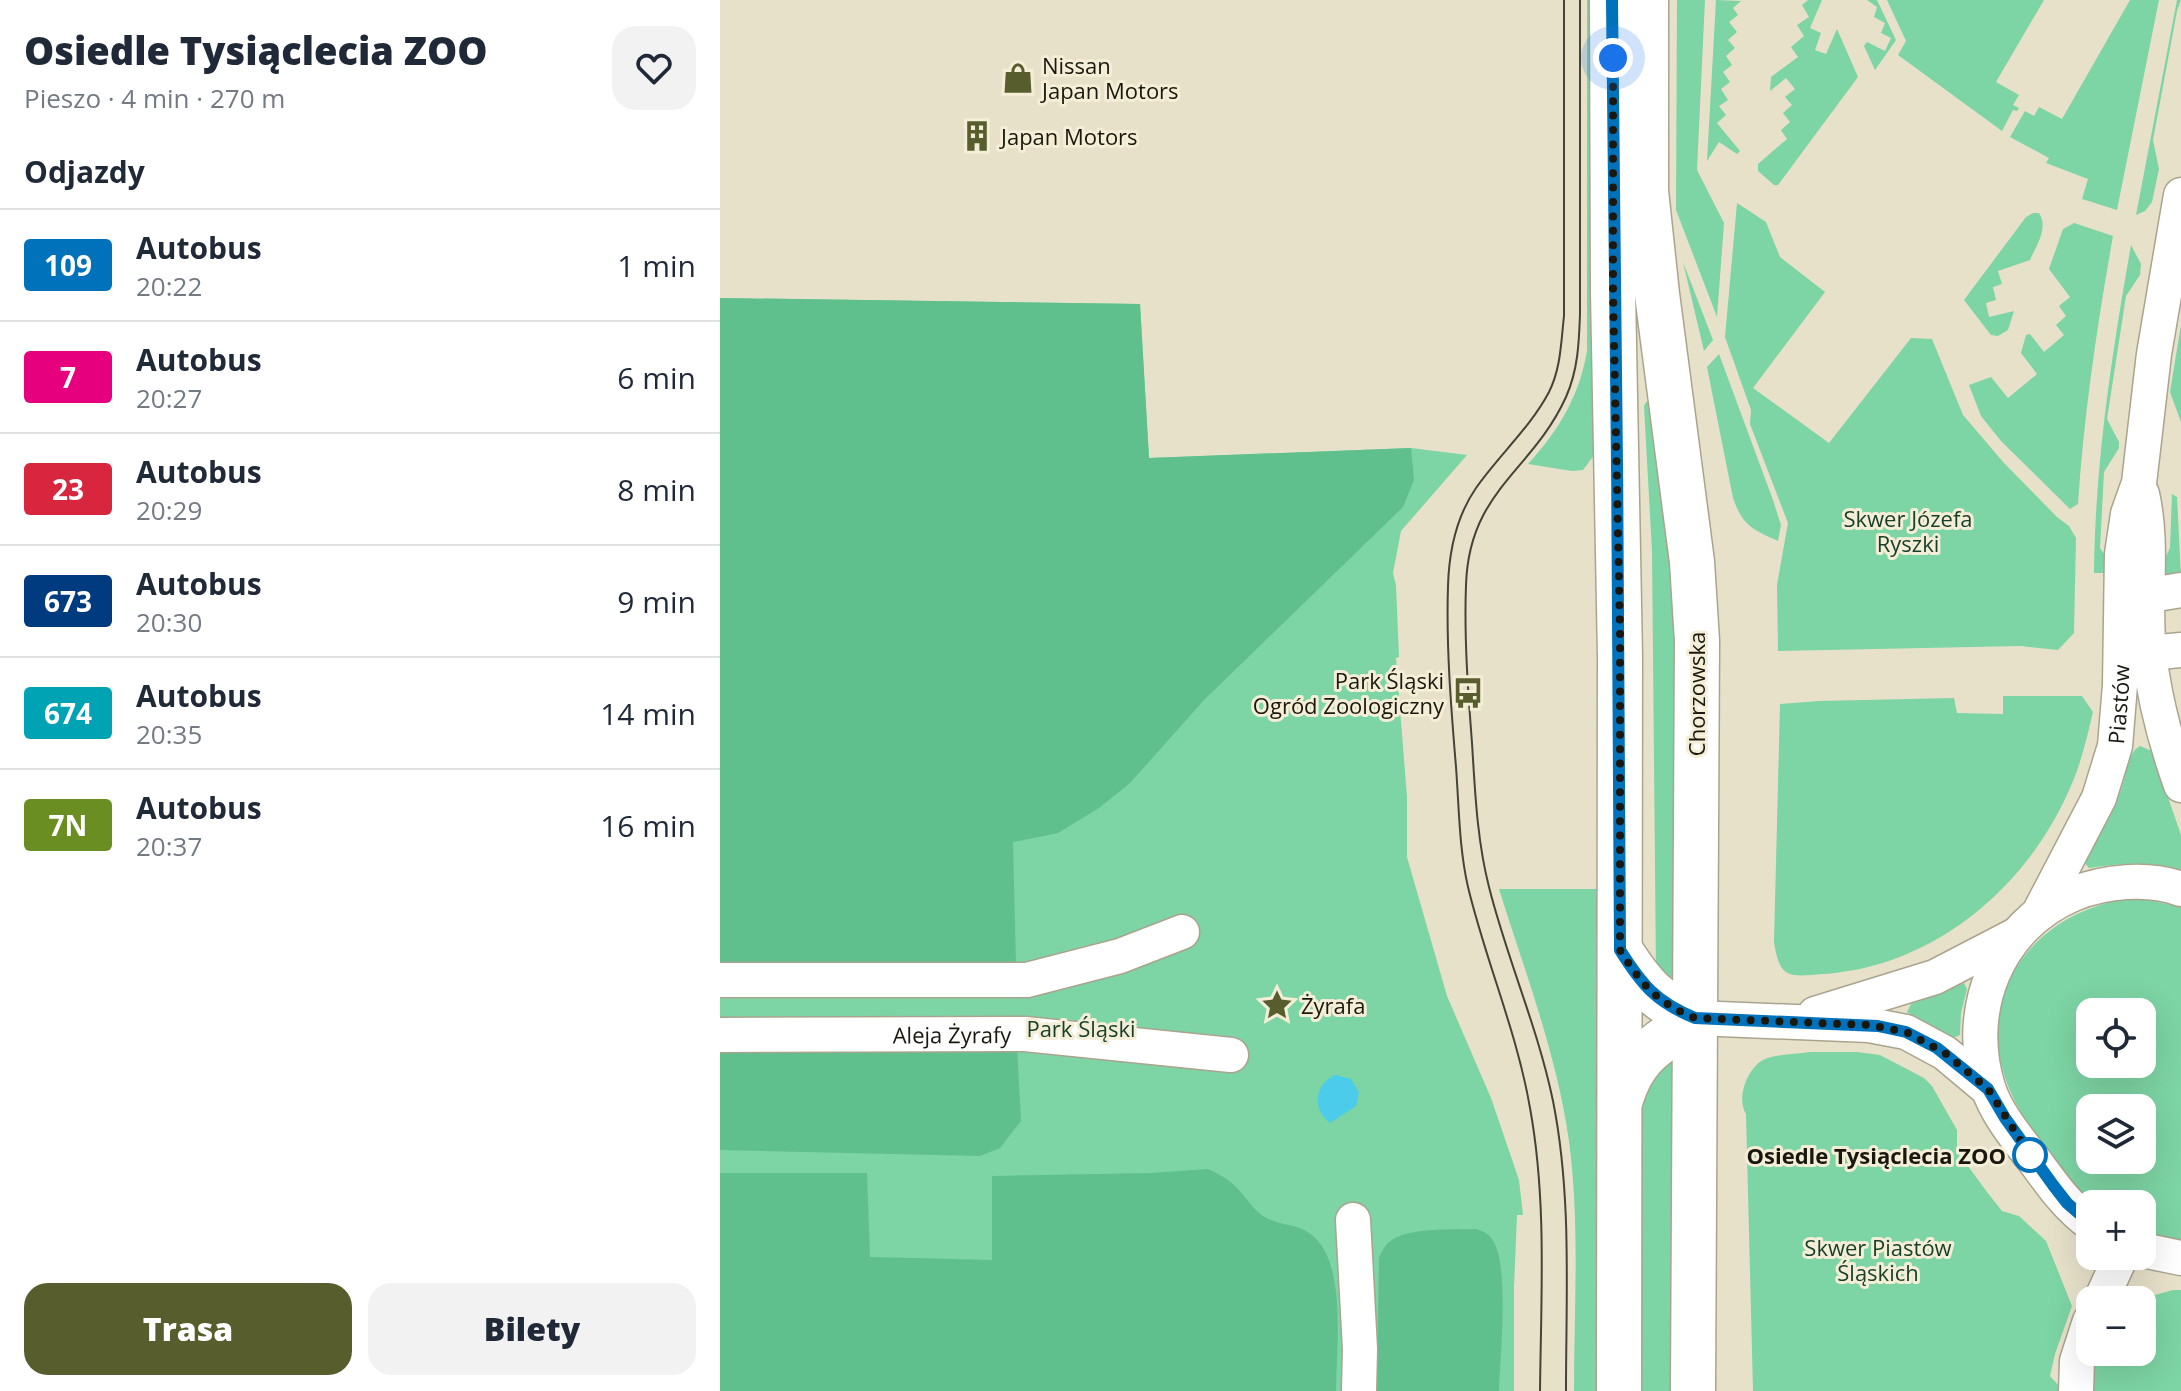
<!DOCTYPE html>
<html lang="pl">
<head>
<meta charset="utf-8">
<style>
  body { margin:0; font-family:"Open Sans",sans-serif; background:#f2f2f3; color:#1f2937; height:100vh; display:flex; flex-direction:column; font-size:30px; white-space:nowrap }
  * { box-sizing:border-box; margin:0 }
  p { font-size:26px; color:#747a83 }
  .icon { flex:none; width:44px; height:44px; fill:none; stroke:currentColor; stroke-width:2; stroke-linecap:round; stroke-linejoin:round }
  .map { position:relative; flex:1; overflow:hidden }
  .sheet { display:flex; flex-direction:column; background:#fff; width:720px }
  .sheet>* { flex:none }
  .badge { padding:0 16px; border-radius:6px; font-size:28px; line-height:52px }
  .controls { position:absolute; left:1356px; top:998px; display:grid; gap:16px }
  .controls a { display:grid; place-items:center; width:80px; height:80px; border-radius:16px; background:#fff; box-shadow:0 8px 32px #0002; font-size:40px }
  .you { position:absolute; width:40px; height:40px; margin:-20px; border:6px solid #fff; border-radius:50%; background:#1a73e8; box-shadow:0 0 0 12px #1a73e833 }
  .map>.badge { position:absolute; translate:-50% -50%; box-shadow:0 0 0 4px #fff }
  h2 { padding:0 24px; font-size:30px; line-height:72px }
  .round { display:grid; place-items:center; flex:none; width:84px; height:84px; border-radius:24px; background:#f2f2f3 }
  .summary { display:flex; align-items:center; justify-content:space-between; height:136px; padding:0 24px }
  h1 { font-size:38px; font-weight:800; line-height:60px }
  .primary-button { display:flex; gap:16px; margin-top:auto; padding:16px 24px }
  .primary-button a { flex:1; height:92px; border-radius:24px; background:#575d2c; color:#fff; font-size:32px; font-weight:800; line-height:92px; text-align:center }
  .primary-button a+a { background:#f2f2f3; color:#1f2937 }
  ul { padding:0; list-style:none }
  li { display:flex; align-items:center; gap:24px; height:112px; padding:0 24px; border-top:2px solid #e0e1e3 }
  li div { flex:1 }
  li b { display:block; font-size:30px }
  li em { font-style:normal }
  li .badge { min-width:88px; font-weight:700; text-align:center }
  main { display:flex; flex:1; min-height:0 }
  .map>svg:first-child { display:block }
  .green { fill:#7dd4a4; fill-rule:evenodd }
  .forest { fill:#5fbf8d }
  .water { fill:#4bccea }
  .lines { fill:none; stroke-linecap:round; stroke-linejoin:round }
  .street-casing { stroke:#aaa48e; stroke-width:37 }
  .secondary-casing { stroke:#aaa48e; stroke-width:47 }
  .street { stroke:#fff; stroke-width:34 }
  .secondary { stroke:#fff; stroke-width:44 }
  .tram { stroke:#464337; stroke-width:2 }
  .line-casing { stroke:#fff; stroke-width:18 }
  .line { stroke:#0072bc; stroke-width:12 }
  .walk { stroke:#19170e; stroke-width:8; stroke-dasharray:0 14.4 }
  .stop-dot { fill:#fff; stroke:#0072bc; stroke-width:4 }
  .labels { text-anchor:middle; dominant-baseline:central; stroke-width:6; stroke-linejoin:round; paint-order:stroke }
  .poi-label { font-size:22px; fill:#19170e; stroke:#f5eed7; text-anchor:start }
  .park-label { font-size:22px; fill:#163f2a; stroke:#f5eed7 }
  .street-label { font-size:22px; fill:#19170e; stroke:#f5eed7 }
  .stop-label { font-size:22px; font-weight:bold; fill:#19170e; stroke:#f5eed7; text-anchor:end }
</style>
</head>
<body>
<main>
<section class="sheet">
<div class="summary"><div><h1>Osiedle Tysiąclecia ZOO</h1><p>Pieszo · 4 min · 270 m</p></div><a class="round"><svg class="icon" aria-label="heart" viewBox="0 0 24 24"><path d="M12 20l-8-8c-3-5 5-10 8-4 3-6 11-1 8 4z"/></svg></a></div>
<h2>Odjazdy</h2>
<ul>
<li><span class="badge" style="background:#0072bc;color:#fff">109</span><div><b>Autobus</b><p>20:22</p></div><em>1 min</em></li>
<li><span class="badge" style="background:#e6007e;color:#fff">7</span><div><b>Autobus</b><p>20:27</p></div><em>6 min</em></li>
<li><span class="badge" style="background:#d7263d;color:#fff">23</span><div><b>Autobus</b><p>20:29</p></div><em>8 min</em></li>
<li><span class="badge" style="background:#003b80;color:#fff">673</span><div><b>Autobus</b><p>20:30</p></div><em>9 min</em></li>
<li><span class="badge" style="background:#00a3b4;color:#fff">674</span><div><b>Autobus</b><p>20:35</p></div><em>14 min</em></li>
<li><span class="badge" style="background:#6b8e23;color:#fff">7N</span><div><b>Autobus</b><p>20:37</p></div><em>16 min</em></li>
</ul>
<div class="primary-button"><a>Trasa</a><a>Bilety</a></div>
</section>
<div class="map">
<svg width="1461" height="1391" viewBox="0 0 1461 1391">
  <rect width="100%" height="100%" fill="#e7e1ca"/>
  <!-- green -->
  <g class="green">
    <path d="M 867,0 L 875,0 L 875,454 L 863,470 L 852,471 L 808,464 C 839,430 859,397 867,351 Z"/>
    <polygon points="957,0 985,0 977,170 1004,223 997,317 956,210"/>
    <polygon points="996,0 1021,1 1013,8 1018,15 1009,22 1017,32 1008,40 1015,48 1006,56 1012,65 1003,72 1010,82 1001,89 1008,100 999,106 1006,115 997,123 1020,151 1017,154 999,142 987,161"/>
    <polygon points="1088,0 1102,0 1090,28 1101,33 1095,50 1106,54 1117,29 1138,77 1058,185 1054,185 1038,171 1038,164 1067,139 1061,130 1070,122 1063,113 1072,105 1065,97 1075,89 1066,78 1050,91 1051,77 1078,57 1071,47 1084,36 1077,25 1089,17 1082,5"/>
    <polygon points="1147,0 1157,0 1176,40 1155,70 1144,46 1147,42 1165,51 1171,38 1161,33 1165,23 1154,17 1157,7"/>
    <polygon points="1167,0 1324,0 1276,82 1299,95 1293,105 1299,108 1297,111 1293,110 1282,131 1178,55 1186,41"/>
    <polygon points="1410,0 1439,0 1397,210 1362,199 1368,179 1326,163 1329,158 1290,137 1305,111 1314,116 1319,107 1342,119"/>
    <polygon points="1457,0 1461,0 1457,11 1433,140 1439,169 1432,202 1425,211 1416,215"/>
    <polygon points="1017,203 1046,222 1060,257 1105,292 1033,388 1109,443 1191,338 1212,339 1243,415 1284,463 1337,517 1349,526 1356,538 1354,633 1338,650 1301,646 1058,651 1057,585 1068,523 1030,424 1031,410 1005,337"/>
    <path d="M 1313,213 L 1319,213 C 1329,228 1316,246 1310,260 L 1278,271 L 1282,284 L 1273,287 L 1276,300 L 1266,303 L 1269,317 L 1294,311 L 1288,330 L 1278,336 L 1271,335 L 1244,300 L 1306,217 Z"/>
    <path d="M 1354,223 L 1393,236 C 1377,326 1364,414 1358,504 L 1350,509 L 1281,441 L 1261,416 L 1249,385 L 1271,377 L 1288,398 L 1317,374 L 1301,353 L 1306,335 L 1310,334 L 1324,352 L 1344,335 L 1336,325 L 1346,316 L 1339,306 L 1350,297 L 1329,269 L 1343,229 Z"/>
    <path d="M 1411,245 L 1421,264 L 1420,275 L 1406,296 L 1387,419 L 1399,442 L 1399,448 L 1384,472 L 1380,548 L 1392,566 L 1391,573 L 1374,573 C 1375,462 1392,353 1411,245 Z"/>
    <polygon points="963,262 993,340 984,351"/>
    <polygon points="0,298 420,304 429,458 691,448 747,455 681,531 673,573 676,585 679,657 676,658 687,797 687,857 727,996 771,1098 799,1180 803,1215 797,1215 794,1287 794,1391 0,1391"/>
    <polygon points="1461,325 1461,422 1450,392"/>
    <path d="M 999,354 L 1053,500 L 1061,525 L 1058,541 C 1032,529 1023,526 1013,498 L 987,367 Z"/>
    <polygon points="926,402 929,402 933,409 955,586 955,974 946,981 936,972 932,551 924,406"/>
    <polygon points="1452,494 1457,497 1461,577 1442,580 1437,574 1450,548"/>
    <path d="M 1283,696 L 1362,696 L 1373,712 C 1367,737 1361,764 1350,788 C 1307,888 1213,967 1103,974 C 1068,977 1060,979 1054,942 L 1060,704 L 1099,701 L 1234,698 L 1237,713 L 1283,714 Z"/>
    <path d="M 1420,746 L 1432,751 L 1461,835 L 1461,870 C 1430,861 1401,863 1369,868 L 1363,861 C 1380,836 1396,809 1404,780 C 1407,768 1409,752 1420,746 Z"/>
    <path d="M 779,889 L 882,889 L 879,1391 L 854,1391 C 854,1308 860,1224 849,1141 C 837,1055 805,972 779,889 Z"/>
    <path d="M 1400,900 L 1428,900 L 1461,907 L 1461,1241 L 1422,1233 L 1422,1204 L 1372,1204 L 1368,1201 C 1338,1167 1297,1118 1284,1074 C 1258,987 1317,916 1400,900 ZM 1370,1012 L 1422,1012 L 1422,1064 L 1370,1064 ZM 1370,1108 L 1422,1108 L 1422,1160 L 1370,1160 Z"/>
    <polygon points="1244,983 1247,989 1241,1013 1240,1035 1231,1039 1187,1012 1191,1004"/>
    <path d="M 1090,1052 L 1137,1052 L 1160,1055 L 1204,1078 L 1212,1086 L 1237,1130 L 1237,1151 L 1267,1192 L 1282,1211 L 1299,1216 L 1326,1241 L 1352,1306 L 1335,1354 L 1330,1376 L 1338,1385 L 1338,1391 L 1033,1391 L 1026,1114 C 1016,1099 1027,1067 1045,1059 C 1058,1054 1076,1054 1090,1052 Z"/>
    <polygon points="948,1059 954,1066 953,1391 918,1391 921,1097"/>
    <polygon points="1453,1290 1461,1290 1461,1391 1370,1391 1377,1352 1422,1352 1422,1300 1417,1300"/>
  </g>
  <!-- forest -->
  <g class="forest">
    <polygon points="0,298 420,304 429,458 691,448 694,480 683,507 484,700 410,783 379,808 338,833 293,842 296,967 0,968"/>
    <polygon points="0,1047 297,1048 301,1121 280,1148 260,1156 0,1150"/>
    <path d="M 488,1169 C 499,1174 510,1180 518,1189 C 527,1199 533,1209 543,1216 C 558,1226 575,1223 589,1233 C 628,1258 616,1349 616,1391 L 0,1391 L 0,1173 L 147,1173 L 150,1257 L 272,1260 L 272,1176 L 432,1173 Z"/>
    <path d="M 756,1229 C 762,1231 768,1233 772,1239 C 790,1263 780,1358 779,1391 L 657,1391 L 659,1258 C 661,1253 665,1245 669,1242 C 686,1227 734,1230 756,1229 Z"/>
  </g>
  <!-- water -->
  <path class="water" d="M 615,1075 L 631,1079 L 639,1093 L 636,1106 L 610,1123 C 591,1109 595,1084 615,1075 Z"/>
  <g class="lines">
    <defs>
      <g id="street">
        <path d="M 1422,494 C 1434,547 1423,600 1429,653 C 1434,697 1446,743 1461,785"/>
        <polyline points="1437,594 1461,590"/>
        <polyline points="1429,653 1461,650"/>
        <path id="s1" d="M 1319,913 L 1379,798 L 1395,746 L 1400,685 L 1402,554 L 1408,514 L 1419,483 L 1434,354 L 1461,195"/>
        <polyline points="0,980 307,980 400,956 462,932"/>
        <polyline points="1095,1014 1215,977 1294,936"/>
        <polyline points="975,1018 1149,1025 1186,1032 1225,1053 1268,1089"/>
        <path id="s2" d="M 0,1035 L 305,1034 L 511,1055"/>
        <polyline points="633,1220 640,1349 639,1391"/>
        <path d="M 1370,1223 C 1348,1207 1333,1186 1317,1164 C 1300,1142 1276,1114 1268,1087 C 1244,1010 1277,926 1353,894 C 1385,881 1428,877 1461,889"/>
        <polyline points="1422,1250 1461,1258"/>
        <polyline points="1381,1300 1401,1256"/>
        <polyline points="1356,1391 1357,1361 1370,1321"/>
      </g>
      <g id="secondary">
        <polyline points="892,0 893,292 900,657 899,1391"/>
        <polyline points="926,0 926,191 937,294 972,562 977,641 973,1391"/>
        <path d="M 900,950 C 922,984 936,1002 975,1018"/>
        <path d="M 901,1099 C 915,1053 938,1044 975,1018"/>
      </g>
    </defs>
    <!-- street casing -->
    <use href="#street" class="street-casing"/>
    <!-- secondary casing -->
    <use href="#secondary" class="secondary-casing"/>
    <!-- street -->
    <use href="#street" class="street"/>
    <!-- secondary -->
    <use href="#secondary" class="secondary"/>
    <!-- tram -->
    <g class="tram">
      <path d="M 820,1391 C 821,1297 827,1201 810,1108 C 797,1032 766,962 748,887 C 739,848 739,806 736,767 C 731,707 726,646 728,586 C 729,551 736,517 756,488 C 779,455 810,428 829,392 C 841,368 841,342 844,316 L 844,0"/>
      <path d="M 846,1391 C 846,1295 852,1196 833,1101 C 818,1028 787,959 769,887 C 757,840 755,791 752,743 C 748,691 744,637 746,585 C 749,490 812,472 846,397 C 858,370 859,343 860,314 L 860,0"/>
    </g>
  </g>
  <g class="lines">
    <defs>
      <path id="line" d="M 892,0 C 895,317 900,633 900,950 C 922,985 936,1002 975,1018 L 1158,1026 L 1186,1032 L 1217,1048 L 1268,1089 L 1285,1118 L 1333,1185 L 1347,1203 L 1370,1223"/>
    </defs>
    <!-- line casing -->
    <use href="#line" class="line-casing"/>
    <!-- line -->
    <use href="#line" class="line"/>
    <!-- walk -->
    <path class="walk" d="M 893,58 L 893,292 L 900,631 L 900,950 C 922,985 936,1002 975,1018 L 1149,1025 L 1186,1032 L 1225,1053 L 1268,1089 L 1310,1155"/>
  </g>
  <!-- icons -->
  <defs>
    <symbol id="shop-bare" viewBox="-9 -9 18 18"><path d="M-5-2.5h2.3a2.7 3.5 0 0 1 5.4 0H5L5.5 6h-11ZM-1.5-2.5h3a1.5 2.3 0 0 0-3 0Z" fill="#575d2c" stroke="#f5eed7" stroke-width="2.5" paint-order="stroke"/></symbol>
    <symbol id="building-bare" viewBox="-9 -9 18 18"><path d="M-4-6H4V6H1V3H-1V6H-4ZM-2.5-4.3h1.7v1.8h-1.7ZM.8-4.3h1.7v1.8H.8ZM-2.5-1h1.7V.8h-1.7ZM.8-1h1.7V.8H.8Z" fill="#575d2c" stroke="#f5eed7" stroke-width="2.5" paint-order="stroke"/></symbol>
    <symbol id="bus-bare" viewBox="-9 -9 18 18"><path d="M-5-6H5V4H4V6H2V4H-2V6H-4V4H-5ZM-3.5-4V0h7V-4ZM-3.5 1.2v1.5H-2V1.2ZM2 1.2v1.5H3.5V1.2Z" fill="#575d2c" stroke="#f5eed7" stroke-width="2.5" paint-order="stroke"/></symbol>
    <symbol id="sight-bare" viewBox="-9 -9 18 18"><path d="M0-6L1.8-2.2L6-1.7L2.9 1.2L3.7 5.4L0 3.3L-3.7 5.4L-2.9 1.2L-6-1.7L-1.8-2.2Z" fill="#575d2c" stroke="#f5eed7" stroke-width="2.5" paint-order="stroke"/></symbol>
  </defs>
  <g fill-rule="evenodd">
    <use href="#shop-bare" x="276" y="56" width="44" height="44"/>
    <use href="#building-bare" x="235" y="114" width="44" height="44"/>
    <use href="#bus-bare" x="726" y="671" width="44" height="44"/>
    <use href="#sight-bare" x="535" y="983" width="44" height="44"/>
  </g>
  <!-- markers -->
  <circle class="stop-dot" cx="1310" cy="1155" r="16"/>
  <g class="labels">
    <!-- poi labels -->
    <g class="poi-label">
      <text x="322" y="65">Nissan<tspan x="322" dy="25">Japan Motors</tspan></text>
      <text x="281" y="136">Japan Motors</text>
      <text x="724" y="680" text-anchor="end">Park Śląski<tspan x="724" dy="25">Ogród Zoologiczny</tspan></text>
      <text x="581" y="1005">Żyrafa</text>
    </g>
    <!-- park labels -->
    <g class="park-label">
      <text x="1188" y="518">Skwer Józefa<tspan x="1188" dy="25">Ryszki</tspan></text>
      <text x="361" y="1028">Park Śląski</text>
      <text x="1158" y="1247">Skwer Piastów<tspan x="1158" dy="25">Śląskich</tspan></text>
    </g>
    <!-- street labels -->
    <g class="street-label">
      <text transform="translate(976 694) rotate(-90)">Chorzowska</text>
      <text stroke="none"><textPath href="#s1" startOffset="226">Piastów</textPath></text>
      <text stroke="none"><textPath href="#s2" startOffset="232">Aleja Żyrafy</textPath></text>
    </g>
    <!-- stop labels -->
    <g class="stop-label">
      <text x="1286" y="1155">Osiedle Tysiąclecia ZOO</text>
    </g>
  </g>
</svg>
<div class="controls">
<a><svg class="icon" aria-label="locate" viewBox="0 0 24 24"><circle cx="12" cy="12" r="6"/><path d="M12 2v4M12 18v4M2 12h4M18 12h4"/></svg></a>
<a><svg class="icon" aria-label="layers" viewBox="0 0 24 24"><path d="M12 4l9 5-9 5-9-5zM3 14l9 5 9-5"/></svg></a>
<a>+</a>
<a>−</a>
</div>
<div class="you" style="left:893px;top:58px"></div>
</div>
</main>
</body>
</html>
